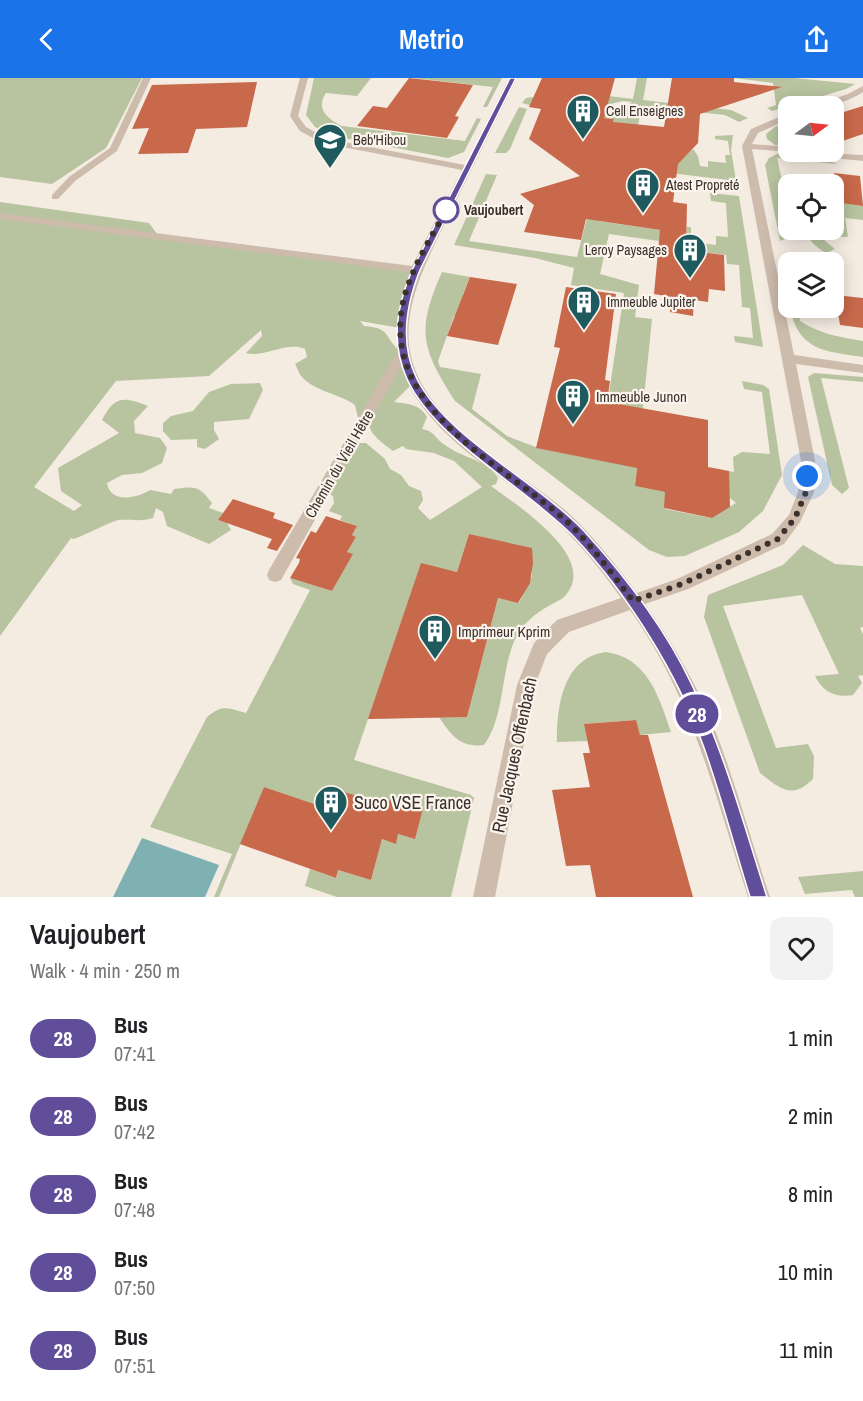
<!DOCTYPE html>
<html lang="en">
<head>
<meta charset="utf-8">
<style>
  body { margin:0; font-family:"Archivo Narrow",sans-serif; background:#f2f2f2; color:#202124; height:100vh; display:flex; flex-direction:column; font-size:22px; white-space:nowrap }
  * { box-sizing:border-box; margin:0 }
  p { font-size:20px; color:#757577 }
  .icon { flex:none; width:33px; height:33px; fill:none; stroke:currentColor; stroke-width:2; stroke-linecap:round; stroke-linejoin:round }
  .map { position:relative; height:819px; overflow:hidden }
  .drawer { display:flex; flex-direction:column; background:#fff; flex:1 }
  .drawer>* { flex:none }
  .badge { padding:0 12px; border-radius:20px; font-size:21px; line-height:39px }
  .needle { width:39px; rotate:75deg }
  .controls { position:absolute; left:778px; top:18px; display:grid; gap:12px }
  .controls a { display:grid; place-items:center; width:66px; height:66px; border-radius:12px; background:#fff; box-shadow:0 3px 15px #0003; font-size:30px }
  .you { position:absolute; width:30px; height:30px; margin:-15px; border:4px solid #fff; border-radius:50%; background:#1a73e8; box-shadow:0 0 0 9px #1a73e833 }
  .map>.badge { position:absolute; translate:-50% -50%; box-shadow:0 0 0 3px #fff }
  .round { display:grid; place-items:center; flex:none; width:63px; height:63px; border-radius:12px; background:#f2f2f2 }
  .summary { display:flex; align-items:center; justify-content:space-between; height:102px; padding:0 30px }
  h1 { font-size:28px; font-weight:600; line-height:45px }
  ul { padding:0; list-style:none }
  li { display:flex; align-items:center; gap:18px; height:78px; padding:0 30px }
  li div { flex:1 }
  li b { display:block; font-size:22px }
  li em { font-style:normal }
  li .badge { min-width:66px; font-weight:700; text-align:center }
  header { display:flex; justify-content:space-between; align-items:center; height:78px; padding:0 30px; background:#1a73e8; color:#fff; font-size:27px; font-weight:600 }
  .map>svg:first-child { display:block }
  .green { fill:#b8c4a0; fill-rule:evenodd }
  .water { fill:#7fb0b2 }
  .building { fill:#c8694b }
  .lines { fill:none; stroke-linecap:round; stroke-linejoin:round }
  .minor { fill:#cdbbac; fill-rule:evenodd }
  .line { fill:#614e9b; stroke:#fff; stroke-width:1.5 }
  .walk { stroke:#3b302b; stroke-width:6; stroke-dasharray:0 10.8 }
  .stop-dot { fill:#fff; stroke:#614e9b; stroke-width:3 }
  .labels { text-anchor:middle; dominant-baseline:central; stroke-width:4.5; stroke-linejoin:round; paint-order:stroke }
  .far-poi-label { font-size:14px; fill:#3b302b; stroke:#fbf5ee; text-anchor:start }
  .far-stop-label { font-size:14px; font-weight:bold; fill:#3b302b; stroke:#fbf5ee; text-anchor:start }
  .poi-label { font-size:15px; fill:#3b302b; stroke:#fbf5ee; text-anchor:start }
  .street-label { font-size:15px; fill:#3b302b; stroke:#fbf5ee }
  .near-street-label { font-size:18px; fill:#3b302b; stroke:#fbf5ee }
  .near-poi-label { font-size:18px; fill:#3b302b; stroke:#fbf5ee; text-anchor:start }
</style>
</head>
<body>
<header><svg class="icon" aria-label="back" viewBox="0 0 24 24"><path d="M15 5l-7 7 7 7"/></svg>Metrio<svg class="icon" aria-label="share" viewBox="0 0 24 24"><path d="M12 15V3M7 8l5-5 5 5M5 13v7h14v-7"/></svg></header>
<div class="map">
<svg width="863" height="819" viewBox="0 0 863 819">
  <rect width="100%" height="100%" fill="#f4ebe1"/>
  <!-- green -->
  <g class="green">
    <polygon points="0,0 142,0 106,70 52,106 0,99"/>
    <path d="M 314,0 L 371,0 L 357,18 L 326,15 C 315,31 328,41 342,48 L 465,63 L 477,40 L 481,41 L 464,74 L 448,80 L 334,58 L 315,49 L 306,37 Z"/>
    <polygon points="413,0 502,0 487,29 483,29 493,9"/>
    <polygon points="637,0 647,0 643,22 731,32 748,40 739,44 725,37 642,28 638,47 678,84 693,71 698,78 700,88 708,89 708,83 726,85 725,77 730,77 728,63 715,61 715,58 733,57 731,72 736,103 630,90 608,67 614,41 595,39 603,34 625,32 626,28 632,24 623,23 594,30 543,31 522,25 526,20 534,19 592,16 633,21"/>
    <polygon points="734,0 794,0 855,6 846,11 772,33 767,30 776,27 773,5"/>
    <polygon points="519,29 527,31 510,71 506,75 495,75"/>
    <polygon points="789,42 789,54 786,55 789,57 789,69 775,67 767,61 766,56 775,49"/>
    <polygon points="779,75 822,79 837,86 777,80 785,116 789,117 790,152 787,160 780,163 765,87 769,80"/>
    <path d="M 486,96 L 497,97 L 469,163 L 577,179 L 590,128 L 598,143 L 686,156 L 687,149 L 691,149 L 691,164 L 716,167 L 716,158 L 728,159 L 726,125 L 711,123 L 710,115 L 739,118 L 763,269 L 735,264 L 734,258 L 753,260 L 750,230 L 742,229 L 739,187 L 727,186 L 726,177 L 659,168 L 659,163 L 609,156 L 600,196 L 639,207 L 635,239 L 652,241 L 635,408 L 665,414 L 665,431 L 711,440 L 736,425 L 729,419 L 729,393 L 734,394 L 733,379 L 742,374 L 770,376 L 762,314 L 744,311 L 742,303 L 763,307 L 769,311 L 782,397 L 763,433 L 739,454 L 685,478 L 667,479 L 649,472 L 455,323 C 421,269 416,253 442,194 L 470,199 L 463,216 L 462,239 L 454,238 L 438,283 L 440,289 L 481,296 L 472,331 L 507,358 L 541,371 L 599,382 L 624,215 L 571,207 L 574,190 L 535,180 L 454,167 Z"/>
    <path d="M 834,118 L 840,119 L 842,125 L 863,128 L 863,142 L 845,140 L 848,159 L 819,158 L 835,171 L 826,175 C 816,169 808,163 807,152 L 834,152 Z"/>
    <path d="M 0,124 L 149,145 L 160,160 L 416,192 L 400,250 L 360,243 L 364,248 C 394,250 383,262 403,275 L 411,307 L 394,324 C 408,326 420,326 427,339 L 422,351 C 435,353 435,361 445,367 C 462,380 486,381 498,400 L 496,406 L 491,408 C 516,427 600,479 565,518 C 563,521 557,523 554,525 C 534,536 522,545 513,566 C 501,597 504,640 484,667 C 460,670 451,657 439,639 L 368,641 L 354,682 L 471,717 L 474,720 L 451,819 L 337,819 L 305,808 L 310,791 L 336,800 L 338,792 L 371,802 L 382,761 L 396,765 L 398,756 L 415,761 L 264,709 L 219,819 L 214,819 L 232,776 L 150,749 L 207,639 C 222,626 228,630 246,635 L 310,512 L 293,506 L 290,500 L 332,513 L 352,477 L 347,474 L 356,459 L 352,457 L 357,448 L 340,442 L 342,438 L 329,433 L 334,425 L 333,418 L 329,416 L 352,370 L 359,365 L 366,365 L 385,381 L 390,391 L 401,397 L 409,408 L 421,413 L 423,422 L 418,430 L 430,442 L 482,409 L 454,383 L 434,375 L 406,371 L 403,368 L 393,373 C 383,365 369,357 369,344 L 358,340 L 355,327 C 340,316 314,313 302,299 C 299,296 297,289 295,286 L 307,279 L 305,271 C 286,263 266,280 246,275 L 262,258 L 261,252 L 209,298 L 116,303 L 34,409 L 74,433 L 82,427 L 61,413 L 58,390 L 119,355 L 102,342 C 115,317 124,319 148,328 L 134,343 L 135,355 L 160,360 L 167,370 L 162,385 L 142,395 L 122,397 L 107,405 C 110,426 138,420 150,412 L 171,416 L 174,411 C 196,408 199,408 212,425 L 209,430 L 223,435 L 218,442 L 227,445 L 231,452 L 209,466 L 167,448 L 163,434 L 156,430 L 153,440 C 140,444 132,441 119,442 C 114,442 83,458 74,461 L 71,460 L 0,558 ZM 469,456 L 532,471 L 532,498 L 519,525 L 498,520 L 467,639 L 369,640 L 421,486 L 457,494 Z"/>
    <path d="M 790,230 L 798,230 L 800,243 C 820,256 839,259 863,263 L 863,279 C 824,273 799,273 790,230 Z"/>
    <polygon points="814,295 863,299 863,304 821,300 849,410 842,416 832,407 808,299"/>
    <polygon points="260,305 263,312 249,341 214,344 214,352 219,361 205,371 197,369 197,361 171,362 163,353 163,345 171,338 193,333 209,314 217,311 231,306"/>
    <path d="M 803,467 L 835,486 L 863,488 L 863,549 L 860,550 L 863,556 L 863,597 L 858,598 L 862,605 L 853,617 C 835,620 823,614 815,598 L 839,596 L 802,517 L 723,528 L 776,670 L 808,666 L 814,678 L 813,701 C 792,722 780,711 760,695 L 704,539 L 708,517 L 783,487 Z"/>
    <path d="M 606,574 C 648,580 659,619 671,654 L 640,657 L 635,642 L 585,646 L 588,663 L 557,664 C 557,627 563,580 606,574 Z"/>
    <polygon points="863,793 863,819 855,819 852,812 805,816 798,799"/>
  </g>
  <!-- water -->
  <polygon class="water" points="142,760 219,787 205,819 113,819"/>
  <!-- building -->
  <g class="building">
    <polygon points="409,0 473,7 455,38 459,39 447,60 357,48 373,28 387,30"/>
    <polygon points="542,0 615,0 604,40 614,41 613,44 664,49 672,0 734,0 734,4 782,9 700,36 698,65 678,86 673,124 687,126 686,172 724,177 725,213 709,211 708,224 694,222 693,238 670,234 671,219 654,216 660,152 586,141 581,162 524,154 534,127 520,116 580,98 529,61 541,31 529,29"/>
    <polygon points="257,4 247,49 196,51 188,75 138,76 149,50 132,51 152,7"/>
    <polygon points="863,28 863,56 834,66 834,37"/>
    <polygon points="834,95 860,98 863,128 841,125 840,119 834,118"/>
    <polygon points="470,199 517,206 498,267 447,258"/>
    <polygon points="566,209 616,216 605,302 610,303 607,324 708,342 708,389 729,393 730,429 712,440 664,430 665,414 635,408 637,390 536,370 560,270 554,269"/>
    <polygon points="835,217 863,220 863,250 840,247"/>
    <polygon points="233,421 275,435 273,440 293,447 277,473 267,470 272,461 218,442"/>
    <polygon points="326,438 357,448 352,457 356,459 347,474 353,476 332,513 290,500 299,485 300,481 296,480 311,453 316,455"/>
    <polygon points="469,456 532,470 533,485 530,505 518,525 498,520 467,639 368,641 421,485 457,494"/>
    <polygon points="636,642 640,657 648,657 693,819 596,819 590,787 566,788 552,712 590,709 583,675 590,675 584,646"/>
    <polygon points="264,709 323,729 330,710 388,727 390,721 423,730 415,761 398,756 396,766 382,761 371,802 338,792 336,800 240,766"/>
  </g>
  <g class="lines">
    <!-- minor -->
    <g class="minor">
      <polygon points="143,0 151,0 117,73 75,103 58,121 52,121 52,117 69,99 110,70"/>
      <path d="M 300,0 L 308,0 L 298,38 L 306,49 L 328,61 L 465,87 L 509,0 L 517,0 C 495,44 474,87 452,131 C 405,225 377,282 470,361 C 500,386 534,407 565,432 C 592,456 615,486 637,515 L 677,501 L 772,456 L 789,437 L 798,414 L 801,383 L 742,68 L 751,51 L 789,35 L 789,41 L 758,55 L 752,66 L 789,69 L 789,74 L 792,74 L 752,71 L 794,277 L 863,287 L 863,295 L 796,286 L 815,383 L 814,414 L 800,444 L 784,466 L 688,511 L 645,526 C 669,560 690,595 707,633 C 733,693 749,757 770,819 L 748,819 C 715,717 693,621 630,532 L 569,554 L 547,576 L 535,607 L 495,819 L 473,819 L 517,607 L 534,565 L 557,542 L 621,520 C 602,493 580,466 556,443 C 502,394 427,361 401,289 L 281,502 L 275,504 L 269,502 L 267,497 L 269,492 L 397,274 L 398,232 L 409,194 L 0,141 L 0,135 L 412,188 L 462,92 L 322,65 L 300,53 L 290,38 Z"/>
      <path d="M 863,8 L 863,14 C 849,23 830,30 814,28 L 848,16 Z"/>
      <polygon points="799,74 863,77 863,83 804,77"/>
    </g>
  </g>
  <!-- line -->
  <path class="line" d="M 510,0 L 516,0 L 420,192 C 406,227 399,265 417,301 C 447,360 538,404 584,453 C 625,498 665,550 691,605 C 724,673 744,747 767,819 L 750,819 C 734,768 721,717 703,667 C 677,595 627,515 574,459 C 528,411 434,361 407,301 C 390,263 397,228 412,192 Z"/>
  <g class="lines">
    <!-- walk -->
    <path class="walk" d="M 446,132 L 450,125 C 432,159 405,198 401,237 C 390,334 501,386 563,440 C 590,464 611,495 633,523 L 682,506 L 778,461 L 795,440 L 806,414 L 807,398"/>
  </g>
  <!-- icons -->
  <defs>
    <symbol id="building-pin" viewBox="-11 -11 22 30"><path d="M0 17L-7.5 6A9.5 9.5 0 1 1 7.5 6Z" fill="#1f5a5e" stroke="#fbf5ee"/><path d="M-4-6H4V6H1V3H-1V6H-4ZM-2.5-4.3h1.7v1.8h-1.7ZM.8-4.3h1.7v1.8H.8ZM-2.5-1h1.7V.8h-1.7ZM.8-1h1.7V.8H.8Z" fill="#fff"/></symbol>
    <symbol id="school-pin" viewBox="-11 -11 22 30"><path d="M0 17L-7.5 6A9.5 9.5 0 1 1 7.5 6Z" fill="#1f5a5e" stroke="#fbf5ee"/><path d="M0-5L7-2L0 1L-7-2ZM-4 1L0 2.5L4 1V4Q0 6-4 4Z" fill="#fff"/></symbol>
  </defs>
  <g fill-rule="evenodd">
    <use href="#building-pin" x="564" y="14" width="38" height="52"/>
    <use href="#school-pin" x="311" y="43" width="38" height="52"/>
    <use href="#building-pin" x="624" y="88" width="38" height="52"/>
    <use href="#building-pin" x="671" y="153" width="38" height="52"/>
    <use href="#building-pin" x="565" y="205" width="38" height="52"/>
    <use href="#building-pin" x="554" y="299" width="38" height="52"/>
    <use href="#building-pin" x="416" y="534" width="38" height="52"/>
    <use href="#building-pin" x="312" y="705" width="38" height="52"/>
  </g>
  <!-- markers -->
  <circle class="stop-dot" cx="446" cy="132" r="12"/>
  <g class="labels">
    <!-- far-poi labels -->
    <g class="far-poi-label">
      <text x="606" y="33">Cell Enseignes</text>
      <text x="353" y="62">Beb'Hibou</text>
      <text x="666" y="107">Atest Propreté</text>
      <text x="667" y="172" text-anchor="end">Leroy Paysages</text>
      <text x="607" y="224">Immeuble Jupiter</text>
    </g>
    <!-- far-stop labels -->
    <g class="far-stop-label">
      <text x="464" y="132">Vaujoubert</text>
    </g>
    <!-- poi labels -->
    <g class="poi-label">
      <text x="596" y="318">Immeuble Junon</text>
      <text x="458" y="553">Imprimeur Kprim</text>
    </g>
    <!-- street labels -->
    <g class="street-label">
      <text transform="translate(339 386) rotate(-60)">Chemin du Vieil Hêtre</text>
    </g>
    <!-- near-street labels -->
    <g class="near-street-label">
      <text transform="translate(514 677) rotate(-78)">Rue Jacques Offenbach</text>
    </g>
    <!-- near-poi labels -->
    <g class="near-poi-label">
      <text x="354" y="724">Suco VSE France</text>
    </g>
  </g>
</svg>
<div class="controls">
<a><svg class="needle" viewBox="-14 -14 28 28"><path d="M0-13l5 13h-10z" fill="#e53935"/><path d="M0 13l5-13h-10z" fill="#757577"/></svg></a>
<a><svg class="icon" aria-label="locate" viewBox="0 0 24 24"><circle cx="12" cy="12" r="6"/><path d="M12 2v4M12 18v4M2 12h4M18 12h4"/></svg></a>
<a><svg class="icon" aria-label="layers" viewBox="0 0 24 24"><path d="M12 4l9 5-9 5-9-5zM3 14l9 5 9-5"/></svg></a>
</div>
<div class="you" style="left:807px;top:398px"></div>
<b class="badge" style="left:697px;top:636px;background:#614e9b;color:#fff">28</b>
</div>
<section class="drawer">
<div class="summary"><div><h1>Vaujoubert</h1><p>Walk · 4 min · 250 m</p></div><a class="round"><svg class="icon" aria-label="heart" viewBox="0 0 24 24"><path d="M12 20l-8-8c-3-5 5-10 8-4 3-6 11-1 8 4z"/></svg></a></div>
<ul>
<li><span class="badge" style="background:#614e9b;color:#fff">28</span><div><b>Bus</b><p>07:41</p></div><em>1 min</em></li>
<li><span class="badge" style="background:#614e9b;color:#fff">28</span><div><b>Bus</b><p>07:42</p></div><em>2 min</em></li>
<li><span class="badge" style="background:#614e9b;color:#fff">28</span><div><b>Bus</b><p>07:48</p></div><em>8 min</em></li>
<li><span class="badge" style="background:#614e9b;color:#fff">28</span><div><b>Bus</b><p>07:50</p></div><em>10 min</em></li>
<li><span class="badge" style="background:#614e9b;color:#fff">28</span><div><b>Bus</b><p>07:51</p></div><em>11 min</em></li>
</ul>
</section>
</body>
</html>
